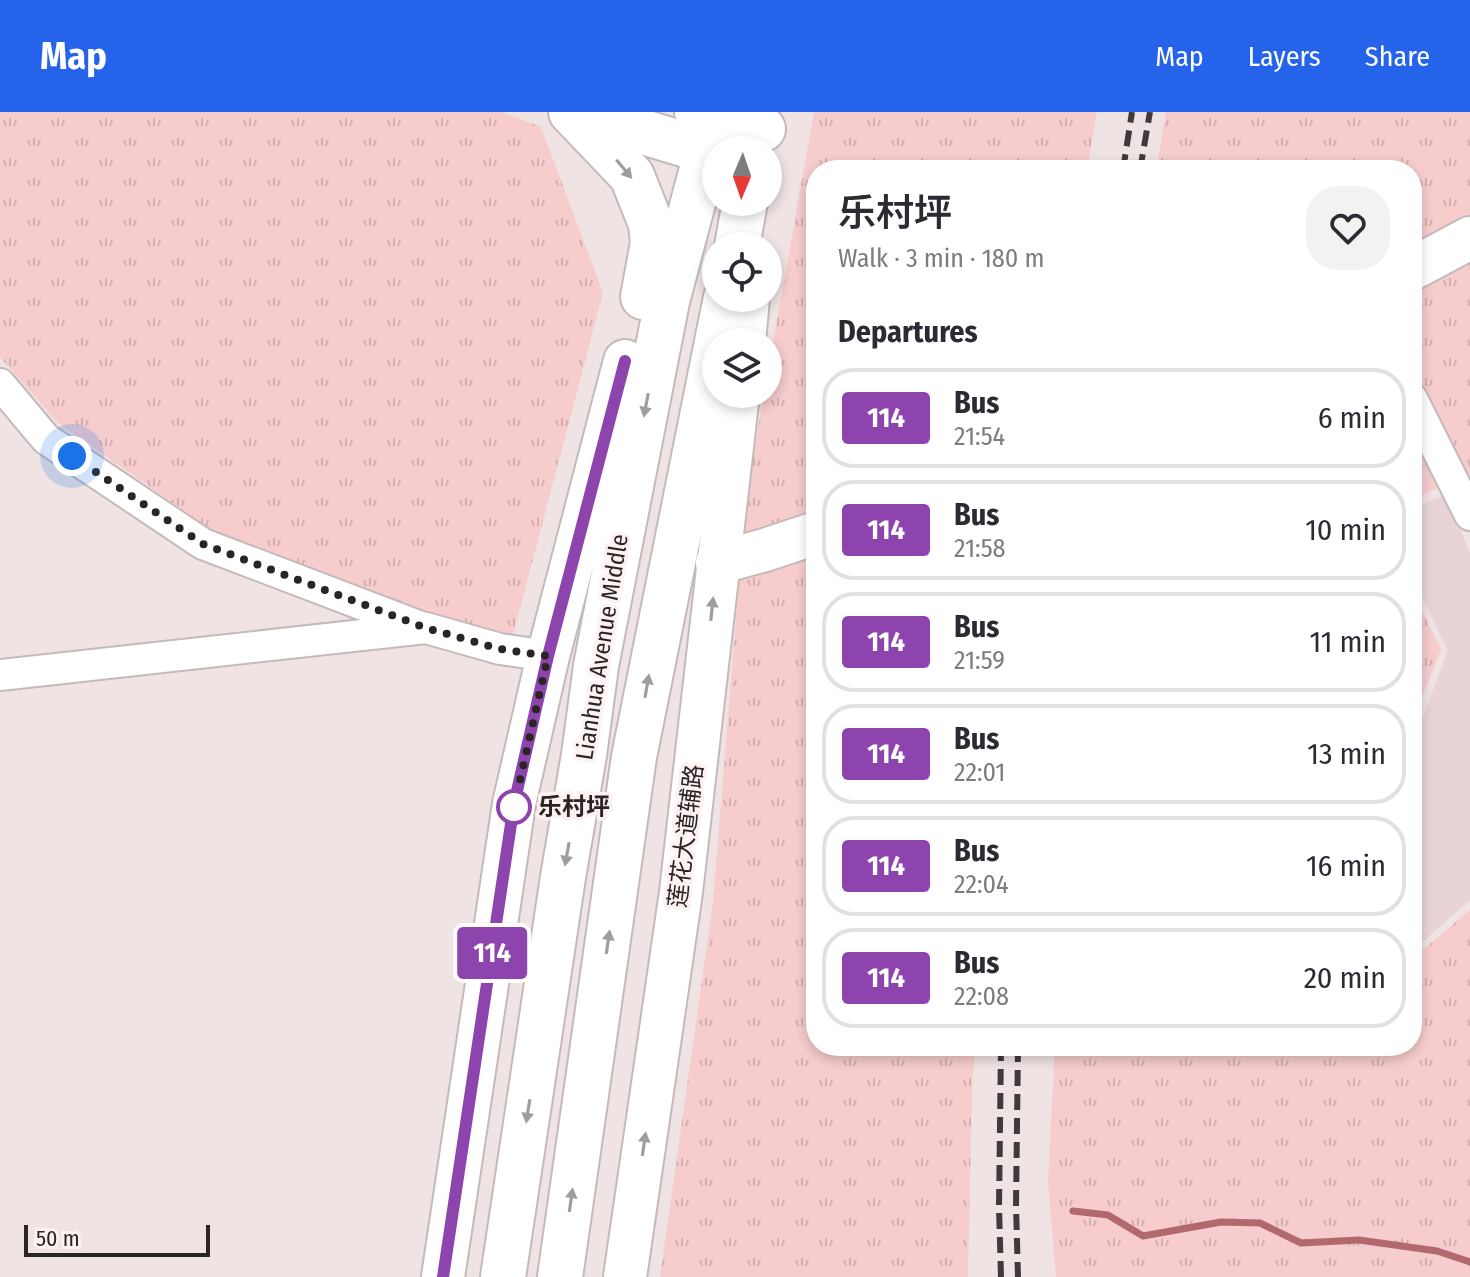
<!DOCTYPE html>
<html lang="en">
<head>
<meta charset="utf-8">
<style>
  body { margin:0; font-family:"Fira Sans Condensed","Noto Sans SC",sans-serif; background:#f2f2f3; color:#2b2b33; height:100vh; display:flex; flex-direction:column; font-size:30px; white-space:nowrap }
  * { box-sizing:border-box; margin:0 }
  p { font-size:26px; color:#7c7c81 }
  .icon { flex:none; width:44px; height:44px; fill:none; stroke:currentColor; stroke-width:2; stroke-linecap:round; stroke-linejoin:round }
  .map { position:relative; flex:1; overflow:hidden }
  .sheet { position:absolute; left:806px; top:48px; width:616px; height:896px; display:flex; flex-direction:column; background:#fff; border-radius:32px; box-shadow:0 4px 12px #0003 }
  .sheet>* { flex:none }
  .badge { padding:0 16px; border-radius:6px; font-size:28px; line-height:52px }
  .needle { width:52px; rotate:182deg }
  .controls { position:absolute; left:702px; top:24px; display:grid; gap:16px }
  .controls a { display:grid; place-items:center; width:80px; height:80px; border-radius:50%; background:#fff; box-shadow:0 4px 12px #0003; font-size:40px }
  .scale { position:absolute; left:24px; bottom:20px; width:186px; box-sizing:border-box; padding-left:8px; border:4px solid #292525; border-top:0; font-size:22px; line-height:28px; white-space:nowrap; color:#292525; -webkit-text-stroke:6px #fdf1f1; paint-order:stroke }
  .you { position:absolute; width:40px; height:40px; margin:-20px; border:6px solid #fff; border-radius:50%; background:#1a73e8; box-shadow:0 0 0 12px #1a73e833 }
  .map>.badge { position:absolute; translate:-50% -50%; box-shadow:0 0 0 4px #fff }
  h2 { padding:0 32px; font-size:30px; line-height:72px }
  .round { display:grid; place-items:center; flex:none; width:84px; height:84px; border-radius:32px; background:#f2f2f3 }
  .headline { display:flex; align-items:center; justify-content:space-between; height:136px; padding:0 32px }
  h1 { font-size:38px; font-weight:600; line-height:60px }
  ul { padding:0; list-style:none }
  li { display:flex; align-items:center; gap:24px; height:100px; margin:0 16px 12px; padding:0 16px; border:4px solid #e1e1e2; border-radius:32px }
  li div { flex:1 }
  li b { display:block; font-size:30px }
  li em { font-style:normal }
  li .badge { min-width:88px; font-weight:700; text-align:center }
  header { display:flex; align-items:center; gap:48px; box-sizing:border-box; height:112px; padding:0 40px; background:#2563eb; color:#fff }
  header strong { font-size:38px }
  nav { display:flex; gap:44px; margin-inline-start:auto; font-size:28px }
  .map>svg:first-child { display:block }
  .built { fill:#e9d4d5 }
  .grass { fill:url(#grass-tufts) }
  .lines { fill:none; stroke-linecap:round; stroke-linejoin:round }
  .stream { stroke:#b2696e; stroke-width:7 }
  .street-casing { stroke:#c5baba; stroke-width:34 }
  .secondary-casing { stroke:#c5baba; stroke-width:46 }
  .primary-casing { stroke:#c5baba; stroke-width:48 }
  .street { stroke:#fff; stroke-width:30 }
  .secondary { stroke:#fff; stroke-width:42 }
  .primary { stroke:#fff; stroke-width:44 }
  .rail { stroke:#3f3a3b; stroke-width:6; stroke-dasharray:16 8; stroke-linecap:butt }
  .oneway { fill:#9f9d9d }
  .line-casing { stroke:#fff; stroke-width:18 }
  .line { stroke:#8e44ad; stroke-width:12 }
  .walk { stroke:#292525; stroke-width:8; stroke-dasharray:0 14.4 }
  .stop-dot { fill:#fff; stroke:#8e44ad; stroke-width:4 }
  .labels { text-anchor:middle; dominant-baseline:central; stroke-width:7; stroke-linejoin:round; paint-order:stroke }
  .street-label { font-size:24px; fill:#292525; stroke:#fdf1f1 }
  .stop-label { font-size:24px; font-weight:bold; fill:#292525; stroke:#fdf1f1; text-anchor:start }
</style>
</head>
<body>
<header>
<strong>Map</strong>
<nav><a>Map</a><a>Layers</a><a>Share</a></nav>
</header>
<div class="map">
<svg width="1470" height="1165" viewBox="0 0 1470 1165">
  <defs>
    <pattern id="grass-tufts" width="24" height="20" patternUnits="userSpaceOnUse" patternTransform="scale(2)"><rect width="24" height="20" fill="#f6cccd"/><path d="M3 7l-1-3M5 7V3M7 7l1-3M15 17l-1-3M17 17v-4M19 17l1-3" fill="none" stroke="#d3afb0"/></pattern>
  </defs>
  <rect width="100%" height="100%" fill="#efe3e4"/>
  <!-- built -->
  <polygon class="built" points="1447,382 1470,442 1470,788 1412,839 1412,633 1448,539 1412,463 1412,397"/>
  <!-- grass -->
  <g class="grass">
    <polygon points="0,0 502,0 541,15 603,181 513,523 440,504 213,419 58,311 0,245"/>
    <polygon points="814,0 1097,0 1087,58 816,58 816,934 975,934 972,978 968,1165 660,1165 713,790 746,384 764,282 768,282 768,259"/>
    <polygon points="1166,0 1470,0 1470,384 1461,364 1412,389 1412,58 1156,58"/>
    <polygon points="1412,479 1441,537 1412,611"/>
    <polygon points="1470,798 1470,1165 1056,1165 1048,1070 1055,934 1412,934 1412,847"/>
  </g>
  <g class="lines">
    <!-- stream -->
    <polyline class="stream" points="1073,1099 1108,1103 1143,1124 1221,1110 1260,1111 1301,1131 1359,1128 1437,1139 1470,1150"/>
    <defs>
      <g id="street">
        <polyline points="0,272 46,327 203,432 421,515"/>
        <polyline points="1412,287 1470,403"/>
        <polyline points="0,563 426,516 500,537 548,544"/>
      </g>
      <g id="secondary">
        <polyline points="1412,157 1470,126"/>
        <polyline points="744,230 748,186"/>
        <polyline points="717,451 765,438 816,421"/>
        <polyline points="443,1165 514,692 548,544 625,249"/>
        <polyline points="625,1165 681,780 738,282"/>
      </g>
      <g id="primary">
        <polyline points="571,0 632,64 651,112 653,131 643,185"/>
        <polyline points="577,0 716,42"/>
        <polyline points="697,0 763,17"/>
        <polyline points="737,134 745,90"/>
        <polyline points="717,230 726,186"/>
        <polyline points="503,1165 563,765 584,643 596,554 667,189 717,0"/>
        <polyline points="560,1165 634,645 716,235"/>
      </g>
    </defs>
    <!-- street casing -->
    <use href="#street" class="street-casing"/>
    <!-- secondary casing -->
    <use href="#secondary" class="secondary-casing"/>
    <!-- primary casing -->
    <use href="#primary" class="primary-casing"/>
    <!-- street -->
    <use href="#street" class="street"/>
    <!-- secondary -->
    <use href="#secondary" class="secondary"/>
    <!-- primary -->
    <use href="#primary" class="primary"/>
    <!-- rail -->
    <g class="rail">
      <polyline points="1123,58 1132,0"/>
      <polyline points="1140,58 1150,0"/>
      <polyline points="1018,934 1016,1093 1018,1165"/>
      <polyline points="1001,1165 999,1095 1001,934"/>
    </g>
  </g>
  <!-- one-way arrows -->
  <defs><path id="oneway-solid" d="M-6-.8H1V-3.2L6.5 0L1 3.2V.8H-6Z" transform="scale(2)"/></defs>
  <g class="oneway">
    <use href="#oneway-solid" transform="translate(624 57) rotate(50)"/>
    <use href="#oneway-solid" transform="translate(646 293) rotate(101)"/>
    <use href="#oneway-solid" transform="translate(712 497) rotate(-84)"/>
    <use href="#oneway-solid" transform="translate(647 574) rotate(-80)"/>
    <use href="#oneway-solid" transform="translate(567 742) rotate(100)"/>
    <use href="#oneway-solid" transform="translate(608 830) rotate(-82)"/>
    <use href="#oneway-solid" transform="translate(528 999) rotate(99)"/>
    <use href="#oneway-solid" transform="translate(644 1032) rotate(-82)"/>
    <use href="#oneway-solid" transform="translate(571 1088) rotate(-82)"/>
  </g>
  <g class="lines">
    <defs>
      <polyline id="line" points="443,1165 514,692 548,544 625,249"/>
    </defs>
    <!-- line casing -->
    <use href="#line" class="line-casing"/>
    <!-- line -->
    <use href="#line" class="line"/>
    <!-- walk -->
    <polyline class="walk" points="72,344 203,432 426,516 500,537 548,544 514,695"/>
  </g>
  <!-- markers -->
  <circle class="stop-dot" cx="514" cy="695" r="16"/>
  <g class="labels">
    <!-- street labels -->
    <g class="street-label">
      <text transform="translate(602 535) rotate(-81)">Lianhua Avenue Middle</text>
      <text transform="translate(686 724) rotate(-83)">莲花大道辅路</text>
    </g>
    <!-- stop labels -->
    <g class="stop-label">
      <text x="538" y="695">乐村坪</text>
    </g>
  </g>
</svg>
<div class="controls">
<a><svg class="needle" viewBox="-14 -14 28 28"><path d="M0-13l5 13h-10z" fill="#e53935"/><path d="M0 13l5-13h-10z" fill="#7c7c81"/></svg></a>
<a><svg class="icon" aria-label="locate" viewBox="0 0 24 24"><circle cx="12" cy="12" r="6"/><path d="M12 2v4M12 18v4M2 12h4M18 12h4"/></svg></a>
<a><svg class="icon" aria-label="layers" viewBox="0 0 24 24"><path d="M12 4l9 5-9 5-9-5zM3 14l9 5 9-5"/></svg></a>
</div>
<div class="scale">50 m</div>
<div class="you" style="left:72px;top:344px"></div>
<b class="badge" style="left:492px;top:841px;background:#8e44ad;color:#fff">114</b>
<section class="sheet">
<div class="headline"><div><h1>乐村坪</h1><p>Walk · 3 min · 180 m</p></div><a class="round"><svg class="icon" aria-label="heart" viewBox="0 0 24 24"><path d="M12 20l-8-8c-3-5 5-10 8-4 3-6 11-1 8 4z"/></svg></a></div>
<h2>Departures</h2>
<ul>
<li><span class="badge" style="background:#8e44ad;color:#fff">114</span><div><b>Bus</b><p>21:54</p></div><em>6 min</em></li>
<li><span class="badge" style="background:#8e44ad;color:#fff">114</span><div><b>Bus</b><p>21:58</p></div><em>10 min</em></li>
<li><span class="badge" style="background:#8e44ad;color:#fff">114</span><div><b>Bus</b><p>21:59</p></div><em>11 min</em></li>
<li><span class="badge" style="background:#8e44ad;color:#fff">114</span><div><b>Bus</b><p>22:01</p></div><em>13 min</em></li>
<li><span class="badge" style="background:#8e44ad;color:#fff">114</span><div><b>Bus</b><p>22:04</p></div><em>16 min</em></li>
<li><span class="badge" style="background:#8e44ad;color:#fff">114</span><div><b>Bus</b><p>22:08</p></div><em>20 min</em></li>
</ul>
</section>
</div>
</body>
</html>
